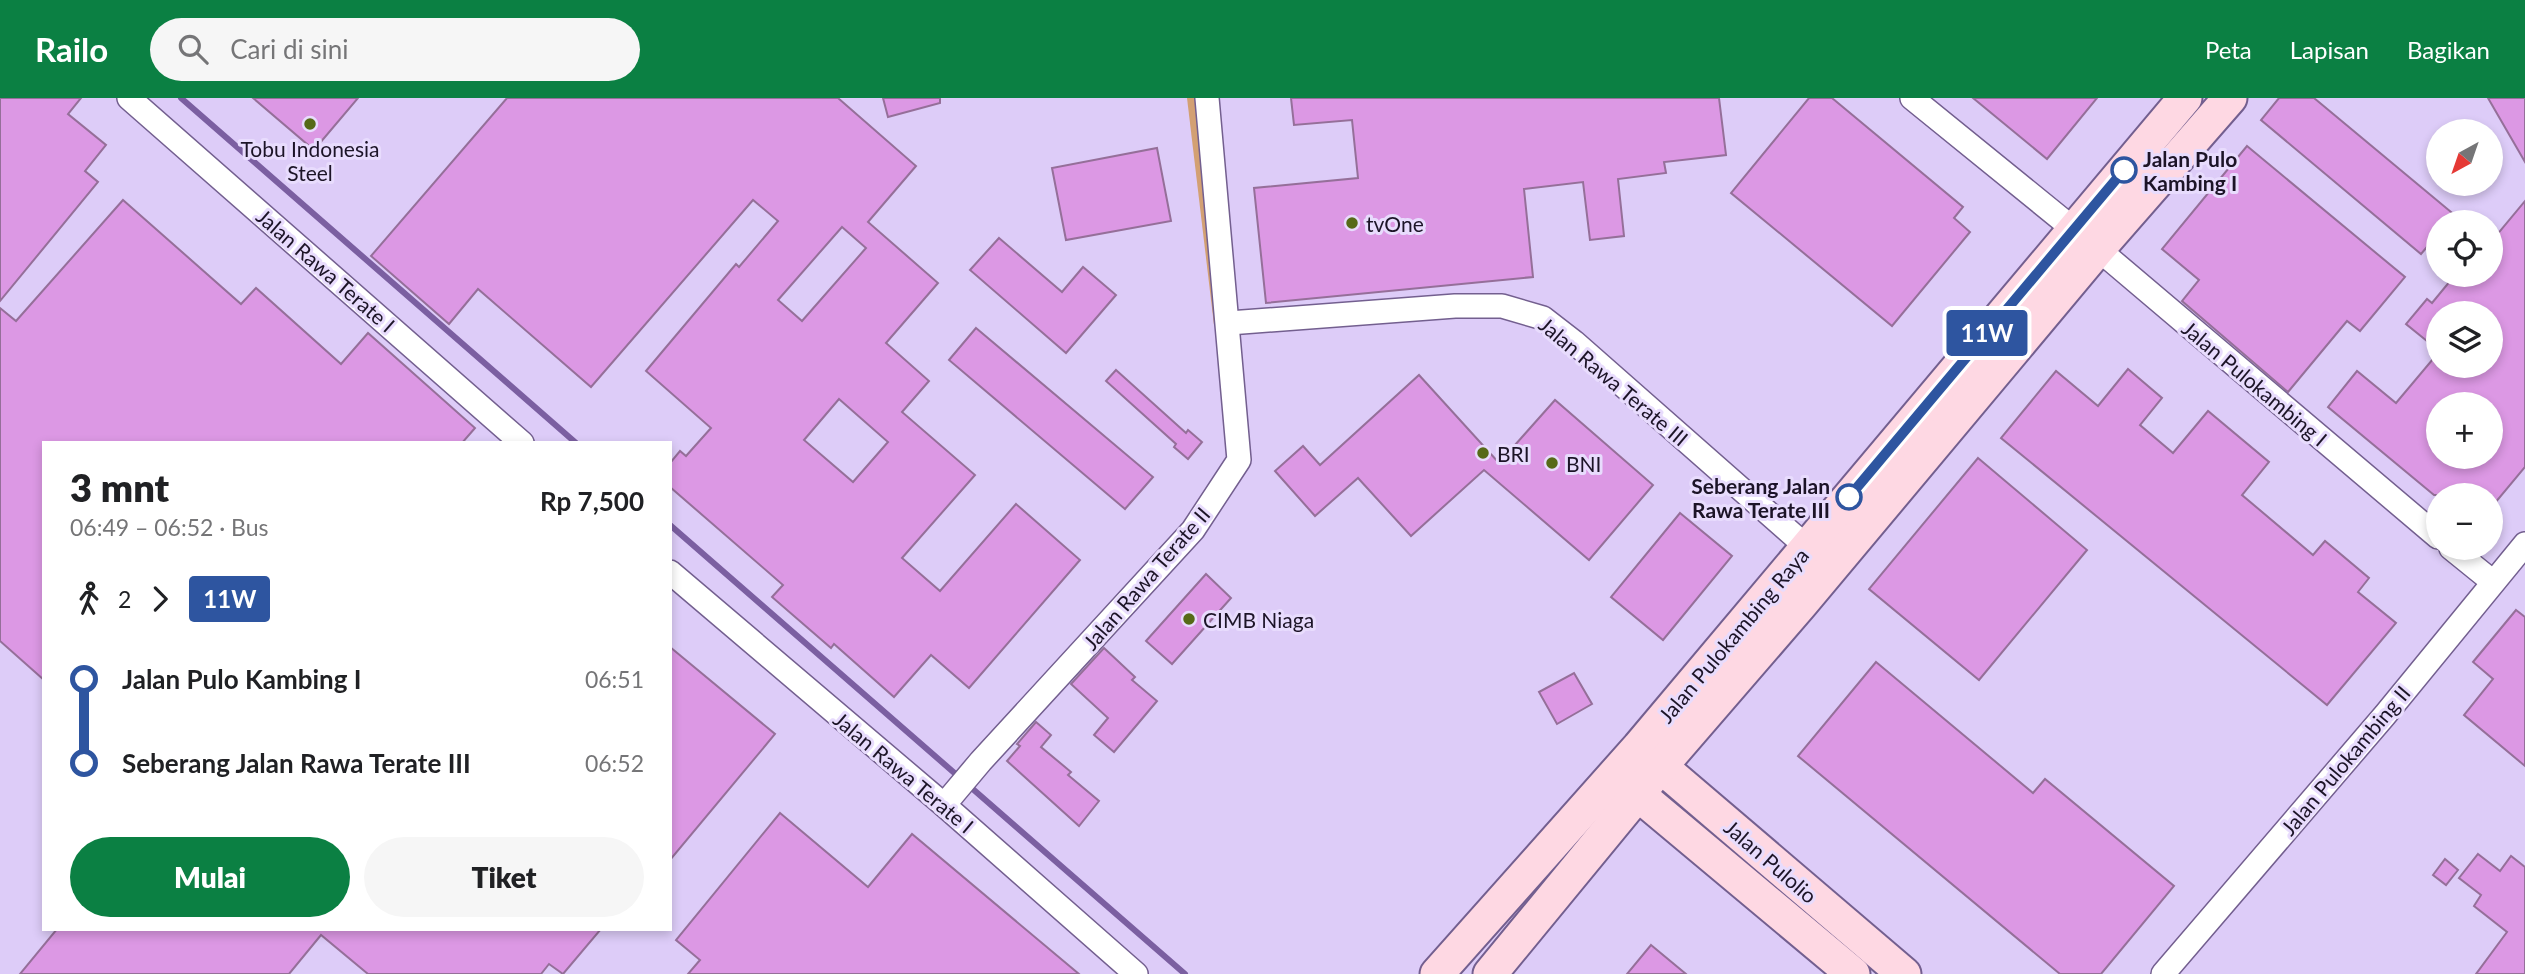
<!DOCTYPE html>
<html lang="id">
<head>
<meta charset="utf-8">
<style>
  body { margin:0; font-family:Lato,sans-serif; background:#f6f6f6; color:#202124; height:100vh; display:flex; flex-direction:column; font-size:26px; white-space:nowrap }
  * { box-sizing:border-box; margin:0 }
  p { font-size:23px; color:#757577 }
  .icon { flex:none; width:38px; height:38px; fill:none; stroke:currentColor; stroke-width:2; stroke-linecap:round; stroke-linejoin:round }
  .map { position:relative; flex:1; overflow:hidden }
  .sheet { position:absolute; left:42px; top:343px; width:630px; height:490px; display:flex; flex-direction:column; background:#fff; border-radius:0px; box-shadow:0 4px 10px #0003 }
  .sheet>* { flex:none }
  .badge { padding:0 14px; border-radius:5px; font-size:24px; line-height:46px }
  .needle { width:46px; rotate:220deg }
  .fabs { position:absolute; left:2426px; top:21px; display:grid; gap:14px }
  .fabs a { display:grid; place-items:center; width:77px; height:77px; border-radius:50%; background:#fff; box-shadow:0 4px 10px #0003; font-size:35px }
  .map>.badge { position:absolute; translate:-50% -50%; box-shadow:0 0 0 4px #fff }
  .legs { display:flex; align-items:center; gap:10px; height:77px; padding:0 28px; font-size:23px }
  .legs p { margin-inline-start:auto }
  .headline { display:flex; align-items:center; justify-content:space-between; height:119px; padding:0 28px }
  h1 { font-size:38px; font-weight:800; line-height:52px }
  .primary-button { display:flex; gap:14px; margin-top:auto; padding:14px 28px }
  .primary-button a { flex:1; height:80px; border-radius:42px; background:#0b8043; color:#fff; font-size:28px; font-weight:800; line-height:80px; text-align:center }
  .primary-button a+a { background:#f6f6f6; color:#202124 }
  ul { padding:0 28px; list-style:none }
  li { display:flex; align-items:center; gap:24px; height:84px; font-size:26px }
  li i { display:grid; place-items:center; width:10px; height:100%; margin:0 9px; background:currentColor }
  li i::after { content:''; width:18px; height:18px; margin:-9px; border:5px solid; border-radius:50%; background:#fff }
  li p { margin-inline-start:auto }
  li:first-child i { background:linear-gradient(#0000 50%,currentColor 0) }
  li:last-child i { background:linear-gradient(currentColor 50%,#0000 0) }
  header { display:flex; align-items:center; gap:42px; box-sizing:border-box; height:98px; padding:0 35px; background:#0b8043; color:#fff }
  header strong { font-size:33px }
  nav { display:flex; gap:38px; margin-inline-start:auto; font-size:24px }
  .search { width:490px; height:63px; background:#f6f6f6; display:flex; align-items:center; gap:18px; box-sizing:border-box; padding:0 24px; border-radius:38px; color:#757577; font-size:26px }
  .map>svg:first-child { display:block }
  .green { fill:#d3a073 }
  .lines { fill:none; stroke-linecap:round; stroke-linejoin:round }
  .stream { stroke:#7b5fa1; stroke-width:6 }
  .building { fill:#dc98e4; stroke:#956f99; stroke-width:2; fill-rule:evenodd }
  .street-casing { stroke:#735f8f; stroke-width:26 }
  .secondary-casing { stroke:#735f8f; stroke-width:37 }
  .street { stroke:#fff; stroke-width:23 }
  .secondary { stroke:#fed8e3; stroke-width:33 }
  .line-1-casing { stroke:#fff; stroke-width:16 }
  .line-1 { stroke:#2e55a0; stroke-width:10 }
  .poi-dot { fill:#566a18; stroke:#e8dcfd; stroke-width:2.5 }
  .stop-1-dot { fill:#fff; stroke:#2e55a0; stroke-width:3.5 }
  .labels { text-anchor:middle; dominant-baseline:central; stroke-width:6; stroke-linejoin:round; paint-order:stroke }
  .poi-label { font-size:21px; fill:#1c1427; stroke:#e8dcfd; text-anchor:start }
  .stop-label { font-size:21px; font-weight:bold; fill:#1c1427; stroke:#e8dcfd; text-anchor:start }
  .street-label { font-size:21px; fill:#1c1427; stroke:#e8dcfd }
</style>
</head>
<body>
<header>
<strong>Railo</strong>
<div class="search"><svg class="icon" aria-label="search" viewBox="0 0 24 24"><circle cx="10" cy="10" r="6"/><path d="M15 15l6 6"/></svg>Cari di sini</div>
<nav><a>Peta</a><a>Lapisan</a><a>Bagikan</a></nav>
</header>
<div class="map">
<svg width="2525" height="876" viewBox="0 0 2525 876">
  <rect width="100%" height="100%" fill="#ddccf8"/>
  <!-- green -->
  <polygon class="green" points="1187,0 1206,0 1229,225 1214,227"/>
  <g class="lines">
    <!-- stream -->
    <g class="stream">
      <polyline points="181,0 576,345"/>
      <polyline points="670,427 1185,876"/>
    </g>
  </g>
  <!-- building -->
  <g class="building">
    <polygon points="0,0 81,0 68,16 106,47 85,73 98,84 0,203"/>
    <polygon points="253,0 358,0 314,52"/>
    <path d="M 507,0 L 838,0 L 916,68 L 868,124 L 938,185 L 886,245 L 929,283 L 902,314 L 975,377 L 902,460 L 940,493 L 1016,406 L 1080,462 L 969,590 L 931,557 L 894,599 L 834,546 L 831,550 L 772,499 L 783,487 L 670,389 L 670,365 L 680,353 L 686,358 L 711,330 L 646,273 L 736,166 L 739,169 L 778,123 L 753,102 L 591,289 L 478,191 L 449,226 L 371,158 ZM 842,129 L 866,150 L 802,223 L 778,202 ZM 839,301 L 888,344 L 853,384 L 804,342 Z"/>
    <polygon points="883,0 940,0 940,5 888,19"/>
    <polygon points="1291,0 1719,0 1726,57 1664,64 1666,75 1618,81 1624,138 1590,142 1583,84 1524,91 1533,179 1266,205 1254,90 1358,80 1352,22 1294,27"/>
    <polygon points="1809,0 1832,0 1963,109 1954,120 1970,134 1892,228 1731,95"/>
    <polygon points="1973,0 2097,0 2047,61"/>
    <polygon points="2279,0 2314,0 2463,124 2438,124 2438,136 2421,156 2261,22"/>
    <polygon points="2488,0 2525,0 2525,64"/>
    <polygon points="2247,48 2405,179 2360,233 2347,223 2288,294 2182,203 2199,182 2162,151"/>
    <polygon points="1157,50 1171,123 1066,142 1052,70"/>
    <polygon points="123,102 241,206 256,190 341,266 368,235 475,330 462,345 44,345 44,582 0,543 0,210 16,223"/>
    <path d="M 2525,103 L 2525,369 L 2490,411 L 2490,397 L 2434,397 L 2328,309 L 2357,273 L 2396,305 L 2438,255 L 2438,268 L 2490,268 L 2490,215 L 2438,215 L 2438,252 L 2406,226 L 2427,201 L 2432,205 L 2455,177 L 2490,177 L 2490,145 ZM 2438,306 L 2490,306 L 2490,359 L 2438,359 Z"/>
    <polygon points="999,140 1062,194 1083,169 1116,197 1066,255 970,172"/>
    <polygon points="976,230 1153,379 1125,411 949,262"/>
    <polygon points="2128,271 2162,300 2140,327 2173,355 2208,313 2269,364 2242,397 2313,457 2325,443 2369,480 2358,494 2396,525 2327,607 2001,340 2056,273 2098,308"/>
    <polygon points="1116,272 1186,335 1188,332 1202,344 1188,361 1174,349 1176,346 1106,283"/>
    <polygon points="1419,277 1499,365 1555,302 1653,387 1589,462 1484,372 1411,438 1358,380 1315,418 1275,373 1303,348 1320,367"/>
    <polygon points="1978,360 2087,452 1979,582 1869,491"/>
    <polygon points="1680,415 1732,458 1663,542 1611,499"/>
    <polygon points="1206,476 1231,500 1172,566 1146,543"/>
    <polygon points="2516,512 2525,519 2525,668 2464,617 2493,581 2473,564"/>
    <polygon points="670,549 775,636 670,762"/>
    <polygon points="1104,550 1135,579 1132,582 1157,603 1114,654 1094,637 1108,620 1071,586"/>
    <polygon points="1876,564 2033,695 2045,681 2174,788 2101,876 2060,876 1798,658"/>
    <polygon points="1574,575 1592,606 1557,626 1539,594"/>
    <polygon points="1036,624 1051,637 1041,649 1071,674 1068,677 1099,703 1079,728 1007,663 1020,648 1017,646"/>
    <polygon points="780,715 868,789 912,736 1079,876 688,876 700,862 676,842"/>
    <polygon points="2478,756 2500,773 2511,758 2525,769 2525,876 2476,876 2507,834 2474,808 2481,797 2459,780"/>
    <polygon points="2445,761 2458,772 2446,787 2433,777"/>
    <polygon points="57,831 601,831 563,876 549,866 541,876 368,876 321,837 289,876 20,876"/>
    <polygon points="1651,847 1686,876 1627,876"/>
  </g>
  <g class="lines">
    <defs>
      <g id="street">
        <polyline points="129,0 522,345"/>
        <polyline points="1912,0 2098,151 2438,439"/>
        <polyline points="1229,225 1455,208 1502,208 1543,220 1574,244 1817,458"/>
        <polyline points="2451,450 2493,484"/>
        <polyline points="670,474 944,707 1136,876"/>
        <polyline points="944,707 981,663 1193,432 1239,362 1207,0"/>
        <polyline points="2163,876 2385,617 2525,446"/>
      </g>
      <g id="secondary">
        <polyline points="1645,655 1904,876"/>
        <polyline points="1621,682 1853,876"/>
        <polyline points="1437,876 1639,649 2185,0"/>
        <polyline points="1490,876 1661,668 1801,506 2098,151 2230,0"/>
      </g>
    </defs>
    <!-- street casing -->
    <use href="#street" class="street-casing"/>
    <!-- secondary casing -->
    <use href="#secondary" class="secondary-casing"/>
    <!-- street -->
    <use href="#street" class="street"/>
    <!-- secondary -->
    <use href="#secondary" class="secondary"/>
  </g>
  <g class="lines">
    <defs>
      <polyline id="line-1" points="1849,399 2124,72"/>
    </defs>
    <!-- line-1 casing -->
    <use href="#line-1" class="line-1-casing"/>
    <!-- line-1 -->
    <use href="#line-1" class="line-1"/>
  </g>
  <!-- markers -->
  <g class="poi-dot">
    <circle cx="310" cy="26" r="7"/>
    <circle cx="1352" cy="125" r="7"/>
    <circle cx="1483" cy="355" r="7"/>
    <circle cx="1552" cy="365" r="7"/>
    <circle cx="1189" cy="521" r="7"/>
  </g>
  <g class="stop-1-dot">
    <circle cx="2124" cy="72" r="12"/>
    <circle cx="1849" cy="399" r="12"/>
  </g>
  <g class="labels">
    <!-- poi labels -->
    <g class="poi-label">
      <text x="310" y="50" text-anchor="middle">Tobu Indonesia<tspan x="310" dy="24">Steel</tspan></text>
      <text x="1366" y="125">tvOne</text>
      <text x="1497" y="355">BRI</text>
      <text x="1566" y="365">BNI</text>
      <text x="1203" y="521">CIMB Niaga</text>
    </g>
    <!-- stop labels -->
    <g class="stop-label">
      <text x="2143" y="60">Jalan Pulo<tspan x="2143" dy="24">Kambing I</tspan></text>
      <text x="1830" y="387" text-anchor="end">Seberang Jalan<tspan x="1830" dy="24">Rawa Terate III</tspan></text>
    </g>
    <!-- street labels -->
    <g class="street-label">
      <text transform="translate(326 172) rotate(41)">Jalan Rawa Terate I</text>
      <text transform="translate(1614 283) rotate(40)">Jalan Rawa Terate III</text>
      <text transform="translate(2255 285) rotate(40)">Jalan Pulokambing I</text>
      <text transform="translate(1146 480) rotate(-49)">Jalan Rawa Terate II</text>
      <text transform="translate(1733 537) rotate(-50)">Jalan Pulokambing Raya</text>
      <text transform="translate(2345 662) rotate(-50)">Jalan Pulokambing II</text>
      <text transform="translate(904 674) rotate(40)">Jalan Rawa Terate I</text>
      <text transform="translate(1771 763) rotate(41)">Jalan Pulolio</text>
    </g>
  </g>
</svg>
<div class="fabs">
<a><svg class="needle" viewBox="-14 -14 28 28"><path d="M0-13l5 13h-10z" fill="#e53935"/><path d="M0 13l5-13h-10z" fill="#757577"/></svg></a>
<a><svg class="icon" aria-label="locate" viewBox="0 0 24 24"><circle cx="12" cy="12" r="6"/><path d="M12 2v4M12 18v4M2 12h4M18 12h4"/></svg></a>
<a><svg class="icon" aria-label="layers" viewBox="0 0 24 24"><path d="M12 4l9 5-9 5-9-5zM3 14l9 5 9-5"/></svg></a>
<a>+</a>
<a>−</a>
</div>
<b class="badge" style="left:1987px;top:235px;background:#2e55a0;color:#fff">11W</b>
<section class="sheet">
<div class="headline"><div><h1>3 mnt</h1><p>06:49 – 06:52 · Bus</p></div><b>Rp 7,500</b></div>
<div class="legs"><svg class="icon" aria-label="walk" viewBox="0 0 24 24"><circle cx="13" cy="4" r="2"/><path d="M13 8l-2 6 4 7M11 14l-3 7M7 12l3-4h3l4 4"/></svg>2<svg class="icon" aria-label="forward" viewBox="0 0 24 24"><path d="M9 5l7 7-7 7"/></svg><b class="badge" style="background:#2e55a0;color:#fff">11W</b></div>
<ul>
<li><i style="color:#2e55a0"></i><b>Jalan Pulo Kambing I</b><p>06:51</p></li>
<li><i style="color:#2e55a0"></i><b>Seberang Jalan Rawa Terate III</b><p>06:52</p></li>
</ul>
<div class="primary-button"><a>Mulai</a><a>Tiket</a></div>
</section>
</div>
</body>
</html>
